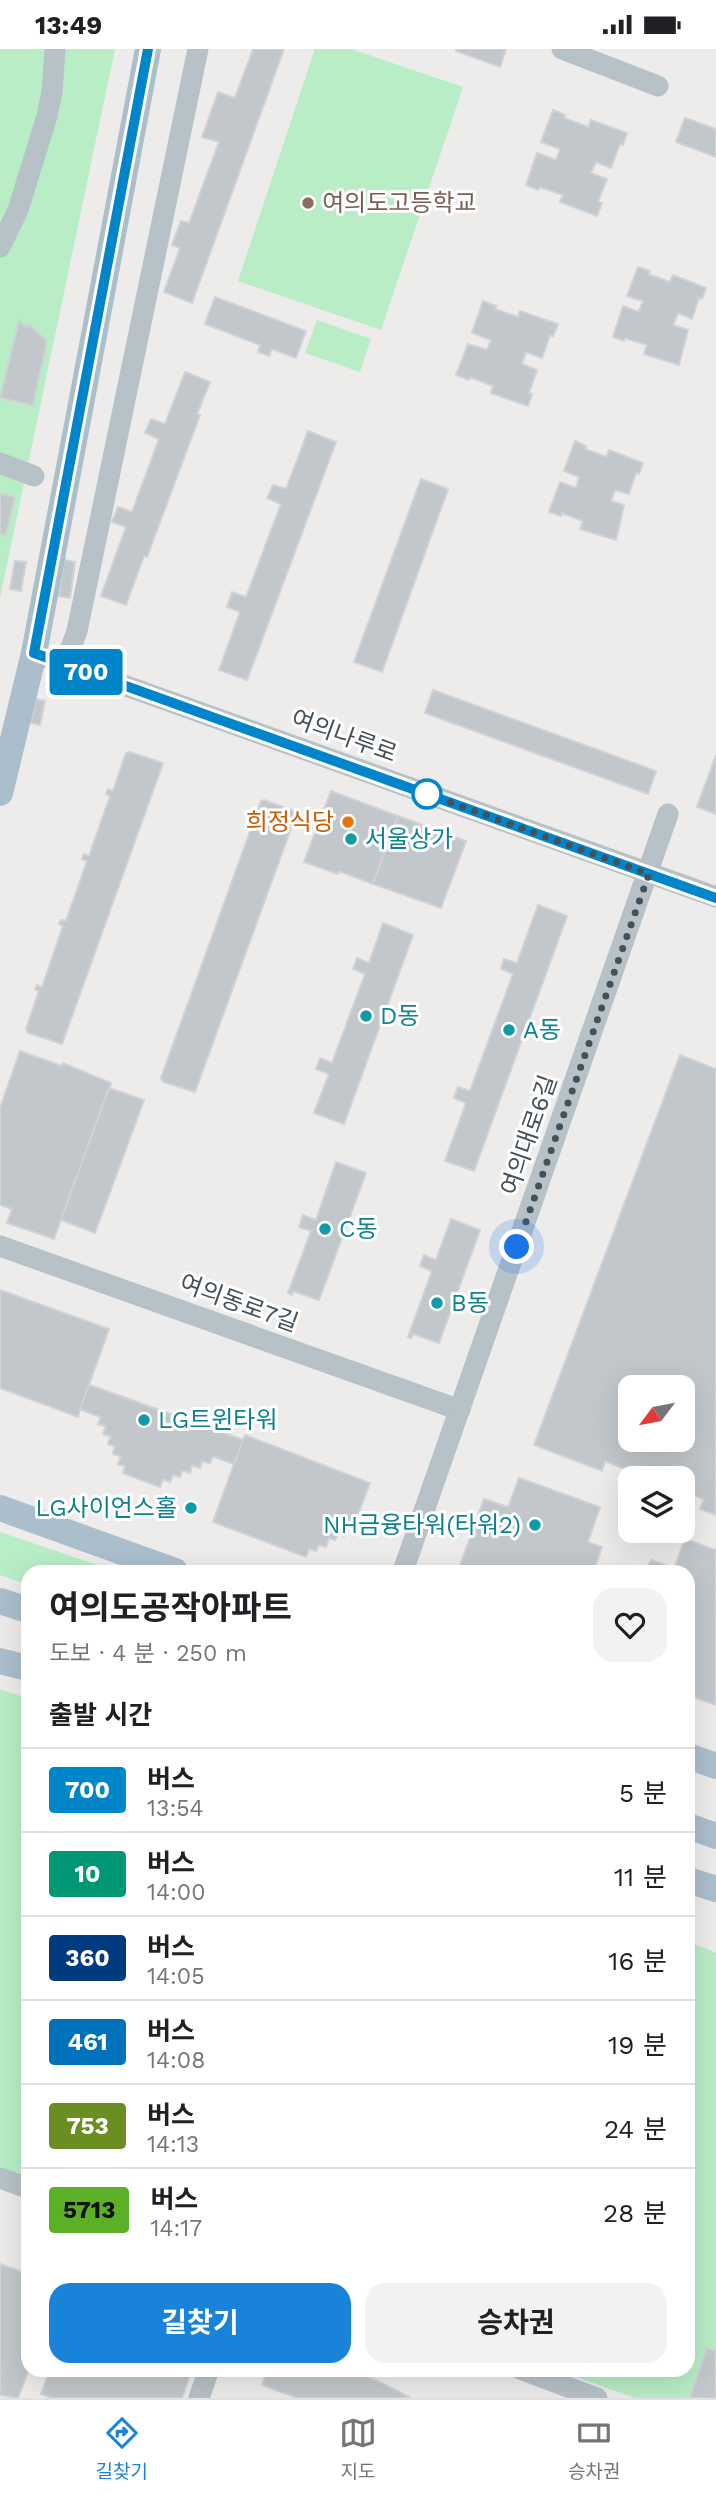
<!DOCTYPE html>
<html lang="ko">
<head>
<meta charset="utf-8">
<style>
  body { margin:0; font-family:"Work Sans","Noto Sans KR",sans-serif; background:#f2f2f2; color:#202124; height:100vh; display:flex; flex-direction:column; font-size:26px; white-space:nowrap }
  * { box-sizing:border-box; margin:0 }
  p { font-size:23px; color:#757577 }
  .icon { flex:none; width:38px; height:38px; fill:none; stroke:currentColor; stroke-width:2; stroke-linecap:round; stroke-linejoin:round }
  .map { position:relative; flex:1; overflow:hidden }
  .details { position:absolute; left:21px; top:1516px; width:674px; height:812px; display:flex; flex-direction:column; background:#fff; border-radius:21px; box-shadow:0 7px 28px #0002 }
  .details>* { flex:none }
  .badge { padding:0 14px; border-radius:5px; font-size:24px; line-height:46px }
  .needle { width:46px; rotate:238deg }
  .buttons { position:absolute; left:618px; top:1326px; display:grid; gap:14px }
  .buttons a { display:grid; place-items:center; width:77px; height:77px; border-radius:14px; background:#fff; box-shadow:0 7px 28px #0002; font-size:35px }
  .you { position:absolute; width:35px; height:35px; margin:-18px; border:5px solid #fff; border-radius:50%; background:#1a73e8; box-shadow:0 0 0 10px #1a73e833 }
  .map>.badge { position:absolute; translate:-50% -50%; box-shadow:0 0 0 4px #fff }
  h2 { padding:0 28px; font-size:26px; line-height:63px }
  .round { display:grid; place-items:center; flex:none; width:74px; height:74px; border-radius:21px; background:#f2f2f2 }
  .overview { display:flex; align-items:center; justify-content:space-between; height:119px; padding:0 28px }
  h1 { font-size:33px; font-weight:700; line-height:52px }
  .action { display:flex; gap:14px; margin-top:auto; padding:14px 28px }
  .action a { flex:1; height:80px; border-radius:21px; background:#1983da; color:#fff; font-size:28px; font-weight:700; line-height:80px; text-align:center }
  .action a+a { background:#f2f2f2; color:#202124 }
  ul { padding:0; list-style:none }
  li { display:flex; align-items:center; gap:21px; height:84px; padding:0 28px; border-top:2px solid #e0e0e0 }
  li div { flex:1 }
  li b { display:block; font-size:26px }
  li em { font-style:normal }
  li .badge { min-width:77px; font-weight:700; text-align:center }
  .status { display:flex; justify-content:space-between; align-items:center; height:49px; padding:0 35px; background:#fff; direction:ltr }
  .status svg { height:19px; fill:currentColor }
  .tabs { display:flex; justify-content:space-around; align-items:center; height:98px; border-top:2px solid #e0e0e0; background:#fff; font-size:19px; color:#757577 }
  .tabs a { display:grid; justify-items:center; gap:4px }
  .tabs .current { color:#1983da }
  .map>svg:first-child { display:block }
  .green { fill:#b8edc6 }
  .building { fill:#c2c7cb; stroke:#cfd2d7; stroke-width:2; fill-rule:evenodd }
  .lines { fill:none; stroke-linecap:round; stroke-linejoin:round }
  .minor { stroke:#b6c2c8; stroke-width:21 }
  .major { stroke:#aabecb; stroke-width:26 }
  .line-casing { stroke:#fff; stroke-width:16 }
  .line { stroke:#0085ca; stroke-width:10 }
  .walk { stroke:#445158; stroke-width:7; stroke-dasharray:0 12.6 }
  .education-dot { fill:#8d6e63; stroke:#fff; stroke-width:2.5 }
  .stop-dot { fill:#fff; stroke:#0085ca; stroke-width:3.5 }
  .food-dot { fill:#e8710a; stroke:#fff; stroke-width:2.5 }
  .culture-dot { fill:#0f9aa8; stroke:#fff; stroke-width:2.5 }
  .labels { text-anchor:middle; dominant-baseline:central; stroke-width:6; stroke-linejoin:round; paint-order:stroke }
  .education-label { font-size:24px; fill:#785e54; stroke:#fff; text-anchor:start }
  .street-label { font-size:24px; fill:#445158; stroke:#fff }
  .food-label { font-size:24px; fill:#c56008; stroke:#fff; text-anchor:end }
  .culture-label { font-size:24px; fill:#0d838f; stroke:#fff; text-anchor:start }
</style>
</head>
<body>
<div class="status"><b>13:49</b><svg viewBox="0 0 49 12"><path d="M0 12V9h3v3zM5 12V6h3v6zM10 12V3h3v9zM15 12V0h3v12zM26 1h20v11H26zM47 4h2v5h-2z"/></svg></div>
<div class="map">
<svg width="716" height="2349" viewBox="0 0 716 2349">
  <rect width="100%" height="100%" fill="#eeebeb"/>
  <!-- green -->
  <g class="green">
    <polygon points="0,0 115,0 0,549"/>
    <polygon points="315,0 351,0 463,38 381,281 238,232"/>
    <polygon points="317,271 371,290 360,323 305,304"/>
    <polygon points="0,1483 115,1522 28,1522 28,1536 0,1526"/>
    <polygon points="0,1640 28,1650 28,2128 0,2118"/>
    <polygon points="688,1892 716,1904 716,2349 635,2349 556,2321 688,2320"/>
  </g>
  <!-- building -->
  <g class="building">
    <polygon points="253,0 284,0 192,254 164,243 180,199 172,196 181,172 189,174 219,93 202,88 218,43 235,49"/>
    <polygon points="457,0 506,0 500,18 456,2"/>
    <polygon points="553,61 565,66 564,69 588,78 591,71 627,84 623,96 620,95 611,119 596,113 591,124 607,130 598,153 602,154 597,167 560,153 563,146 540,138 538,141 526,136 537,104 556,111 560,100 541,93"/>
    <polygon points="685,69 716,80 716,108 676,93"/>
    <polygon points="638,218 650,222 648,225 670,233 673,226 706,239 702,250 699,249 692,270 678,264 673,276 688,281 679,316 644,305 647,296 625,289 624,292 613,288 623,257 639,263 643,252 627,247"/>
    <polygon points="215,248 306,282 296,309 272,300 269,307 258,303 260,296 205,275"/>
    <polygon points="483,252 496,257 495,260 518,268 520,262 558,275 553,287 550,286 542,309 526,303 522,315 537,321 529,344 532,345 528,357 491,344 493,337 470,328 469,331 456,326 468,295 487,301 491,291 472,284"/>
    <polygon points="19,272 26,278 30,276 47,292 33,356 0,349"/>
    <polygon points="185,323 210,333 197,365 200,366 147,508 144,507 126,556 101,547 126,478 112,473 118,458 132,463 159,390 145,384 151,370 165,375"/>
    <polygon points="308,382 336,393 247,631 219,621 240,563 227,558 232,543 246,548 281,455 267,449 273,436 286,440"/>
    <polygon points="575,392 586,397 585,400 606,408 609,401 643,414 639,425 636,424 629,445 615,441 611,452 624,456 616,491 580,480 583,472 562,464 561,467 549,463 560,433 576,439 579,428 564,422"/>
    <polygon points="421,430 448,440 382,623 354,613"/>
    <polygon points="0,445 15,448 6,486 0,485"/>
    <polygon points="64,511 75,513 70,549 59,547"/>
    <polygon points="15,512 26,513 21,542 10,540"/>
    <polygon points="433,641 656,722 648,745 425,664"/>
    <polygon points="36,650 45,652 40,676 31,674"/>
    <polygon points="130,703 163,714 62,995 28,984 26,980 39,942 35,940 37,936 42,938 63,877 59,875 61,871 66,872 87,812 82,810 84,805 89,807 110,747 106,745 108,740 113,742 126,704"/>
    <polygon points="716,706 716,765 697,758"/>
    <polygon points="331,742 398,767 373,835 339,822 338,825 304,813"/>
    <polygon points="264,751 297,763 195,1043 163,1033 161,1029 261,752"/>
    <polygon points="398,767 466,792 441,859 373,835"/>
    <polygon points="538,856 567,867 474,1122 445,1112 466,1054 454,1049 458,1038 470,1042 513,925 501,920 504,910 517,914"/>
    <polygon points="383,874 413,886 344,1075 314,1064 329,1025 316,1020 320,1009 332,1014 365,925 353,920 357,909 369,914"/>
    <polygon points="20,1002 62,1017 63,1014 111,1034 54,1190 7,1174 12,1160 0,1156 0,1059"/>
    <path d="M 680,1006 L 716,1020 L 716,1466 L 700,1460 L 704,1450 L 682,1442 L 682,1430 L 651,1430 L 605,1412 L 602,1422 L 534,1396 ZM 630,1339 L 682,1339 L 682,1391 L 630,1391 Z"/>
    <polygon points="109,1039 144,1051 95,1184 61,1171"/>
    <polygon points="336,1113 366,1124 319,1251 293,1242 292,1246 288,1244 311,1182 299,1178 303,1166 316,1171"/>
    <polygon points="451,1170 480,1181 439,1294 413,1285 411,1289 408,1288 432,1222 420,1217 424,1206 436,1211"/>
    <polygon points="0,1241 109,1280 89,1336 243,1391 245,1386 370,1434 353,1479 348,1477 344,1487 338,1484 335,1491 329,1489 326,1498 319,1496 316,1502 309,1500 306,1508 213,1473 234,1415 213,1407 210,1414 202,1412 200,1419 192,1416 190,1424 182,1421 180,1428 173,1426 170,1433 163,1430 160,1438 123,1424 125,1417 118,1415 121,1407 113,1405 115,1397 108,1395 111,1387 103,1385 106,1377 98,1375 101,1368 80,1360 78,1368 0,1339"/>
    <polygon points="89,1336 243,1391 234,1415 213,1407 210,1414 202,1412 200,1419 192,1416 190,1424 182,1421 180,1428 173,1426 170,1433 163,1430 160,1438 123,1424 125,1417 118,1415 121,1407 113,1405 115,1397 108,1395 111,1387 103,1385 106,1377 98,1375 101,1368 80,1360"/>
    <polygon points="519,1429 600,1458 588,1493 602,1498 594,1522 458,1522 484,1450 508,1458"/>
    <polygon points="685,1490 716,1501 716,1656 688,1646 688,1522 646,1522 651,1511 674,1519"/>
    <polygon points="0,2215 28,2225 29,2320 18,2349 0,2346"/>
    <polygon points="707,2299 716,2302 716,2349 690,2349"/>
    <polygon points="50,2320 192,2320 182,2349 52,2349 41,2345"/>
    <polygon points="267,2320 348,2320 375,2331 411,2349 297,2349 262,2336"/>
  </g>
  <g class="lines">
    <!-- minor -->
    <g class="minor">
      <polyline points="562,0 658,37"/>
      <polyline points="0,198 18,161 47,67 52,43 55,0"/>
      <polyline points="0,414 34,427"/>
      <polyline points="34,604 716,848"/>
      <polyline points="65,615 77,582 198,0"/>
      <polyline points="0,1197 460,1361"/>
      <polyline points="403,1522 668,765"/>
      <polyline points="0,2129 28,2139"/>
      <polyline points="520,2320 597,2349"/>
      <polyline points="199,2349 209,2320"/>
    </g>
    <!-- major -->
    <g class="major">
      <polyline points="0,744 34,604 148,0"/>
      <polyline points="0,1459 175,1522"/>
      <polyline points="0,1552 28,1561"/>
      <polyline points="0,1612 28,1619"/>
      <polyline points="688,1707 716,1717"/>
      <polyline points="688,1777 716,1787"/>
      <polyline points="688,1831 716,1840"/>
    </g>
  </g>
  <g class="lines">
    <defs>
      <polyline id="line" points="148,0 34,604 716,849"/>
    </defs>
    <!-- line casing -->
    <use href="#line" class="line-casing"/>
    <!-- line -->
    <use href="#line" class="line"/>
    <!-- walk -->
    <polyline class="walk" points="427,745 649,825 517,1198"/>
  </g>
  <!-- markers -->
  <circle class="education-dot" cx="308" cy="154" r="7"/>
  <circle class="stop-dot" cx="427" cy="745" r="14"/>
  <circle class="food-dot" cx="348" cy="773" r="7"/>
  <g class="culture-dot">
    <circle cx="351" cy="790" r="7"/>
    <circle cx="366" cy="967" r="7"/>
    <circle cx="509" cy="981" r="7"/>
    <circle cx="325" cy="1180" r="7"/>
    <circle cx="437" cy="1254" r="7"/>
    <circle cx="144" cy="1371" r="7"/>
    <circle cx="191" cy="1459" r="7"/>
    <circle cx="535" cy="1476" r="7"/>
  </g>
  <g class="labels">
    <!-- education labels -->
    <g class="education-label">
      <text x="322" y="154">여의도고등학교</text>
    </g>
    <!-- street labels -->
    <g class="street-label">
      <text transform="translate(344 687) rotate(20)">여의나루로</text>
      <text transform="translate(529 1086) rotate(-71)">여의대로6길</text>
      <text transform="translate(239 1254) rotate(20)">여의동로7길</text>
    </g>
    <!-- food labels -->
    <g class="food-label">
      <text x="334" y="773">희정식당</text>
    </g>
    <!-- culture labels -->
    <g class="culture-label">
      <text x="365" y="790">서울상가</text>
      <text x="380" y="967">D동</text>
      <text x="523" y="981">A동</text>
      <text x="339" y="1180">C동</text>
      <text x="451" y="1254">B동</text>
      <text x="158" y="1371">LG트윈타워</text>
      <text x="177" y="1459" text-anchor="end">LG사이언스홀</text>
      <text x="521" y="1476" text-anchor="end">NH금융타워(타워2)</text>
    </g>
  </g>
</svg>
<div class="buttons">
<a><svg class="needle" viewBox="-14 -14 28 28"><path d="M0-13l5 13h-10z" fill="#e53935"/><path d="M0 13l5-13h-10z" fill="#757577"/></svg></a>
<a><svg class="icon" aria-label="layers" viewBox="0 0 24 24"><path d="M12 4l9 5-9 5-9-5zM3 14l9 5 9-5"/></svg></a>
</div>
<div class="you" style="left:517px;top:1198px"></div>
<b class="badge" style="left:86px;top:623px;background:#0085ca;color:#fff">700</b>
<section class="details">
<div class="overview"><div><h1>여의도공작아파트</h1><p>도보 · 4 분 · 250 m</p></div><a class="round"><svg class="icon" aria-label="heart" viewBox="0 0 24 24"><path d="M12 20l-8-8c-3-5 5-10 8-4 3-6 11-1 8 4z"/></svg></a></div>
<h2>출발 시간</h2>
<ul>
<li><span class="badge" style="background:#0085ca;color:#fff">700</span><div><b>버스</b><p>13:54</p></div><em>5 분</em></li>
<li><span class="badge" style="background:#009775;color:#fff">10</span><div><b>버스</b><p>14:00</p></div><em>11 분</em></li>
<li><span class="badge" style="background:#003b80;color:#fff">360</span><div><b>버스</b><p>14:05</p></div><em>16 분</em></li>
<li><span class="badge" style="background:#0072bc;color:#fff">461</span><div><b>버스</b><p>14:08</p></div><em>19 분</em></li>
<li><span class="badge" style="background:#6b8e23;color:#fff">753</span><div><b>버스</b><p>14:13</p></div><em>24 분</em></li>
<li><span class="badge" style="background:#5bb025;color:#111">5713</span><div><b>버스</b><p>14:17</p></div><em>28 분</em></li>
</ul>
<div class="action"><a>길찾기</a><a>승차권</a></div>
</section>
</div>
<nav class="tabs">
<a class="current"><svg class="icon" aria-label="directions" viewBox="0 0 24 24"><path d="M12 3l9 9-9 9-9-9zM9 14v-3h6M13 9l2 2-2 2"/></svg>길찾기</a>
<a><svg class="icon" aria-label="map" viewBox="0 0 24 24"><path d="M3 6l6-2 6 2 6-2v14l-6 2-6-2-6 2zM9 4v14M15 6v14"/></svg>지도</a>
<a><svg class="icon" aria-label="tickets" viewBox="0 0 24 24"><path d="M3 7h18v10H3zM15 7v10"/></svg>승차권</a>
</nav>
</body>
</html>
